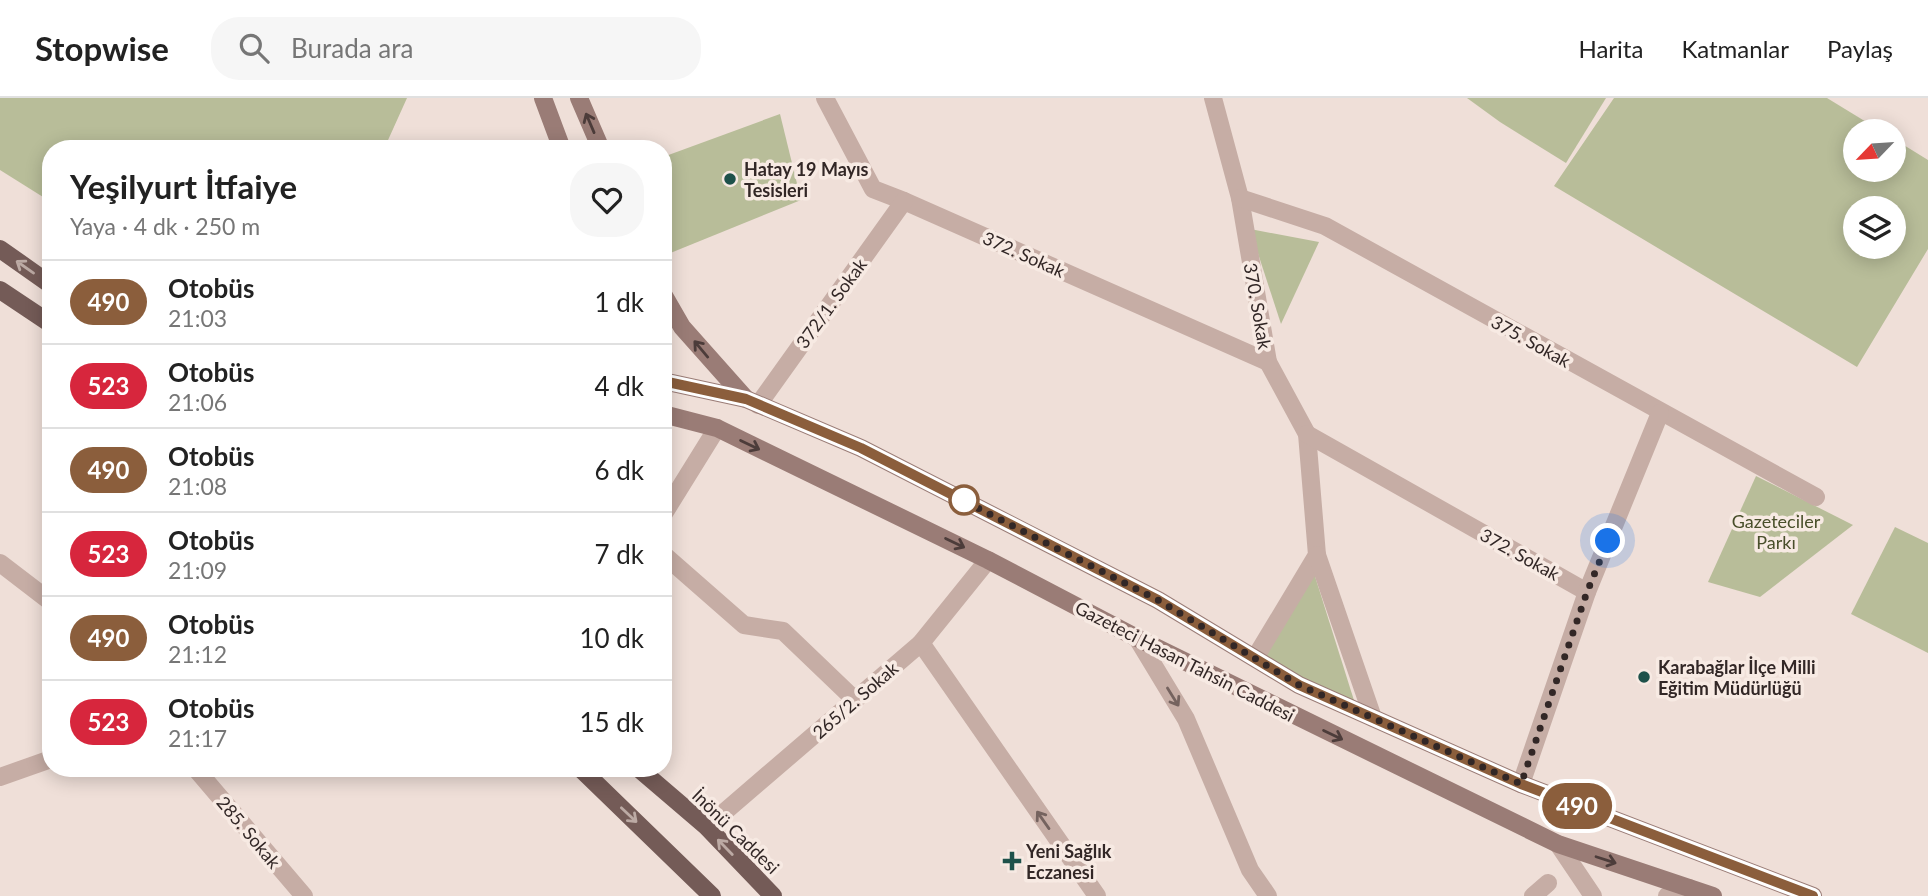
<!DOCTYPE html>
<html lang="tr">
<head>
<meta charset="utf-8">
<style>
  body { margin:0; font-family:Lato,sans-serif; background:#f6f6f6; color:#222; height:100vh; display:flex; flex-direction:column; font-size:26px; white-space:nowrap }
  * { box-sizing:border-box; margin:0 }
  p { font-size:23px; color:#767676 }
  .icon { flex:none; width:38px; height:38px; fill:none; stroke:currentColor; stroke-width:2; stroke-linecap:round; stroke-linejoin:round }
  .map { position:relative; flex:1; overflow:hidden }
  .details { position:absolute; left:42px; top:42px; width:630px; height:637px; display:flex; flex-direction:column; background:#fff; border-radius:28px; box-shadow:0 4px 18px #0003 }
  .details>* { flex:none }
  .badge { padding:0 14px; border-radius:23px; font-size:24px; line-height:46px }
  .needle { width:46px; rotate:245deg }
  .controls { position:absolute; left:1843px; top:21px; display:grid; gap:14px }
  .controls a { display:grid; place-items:center; width:63px; height:63px; border-radius:50%; background:#fff; box-shadow:0 4px 18px #0003; font-size:35px }
  .you { position:absolute; width:35px; height:35px; margin:-18px; border:5px solid #fff; border-radius:50%; background:#1a73e8; box-shadow:0 0 0 10px #1a73e833 }
  .map>.badge { position:absolute; translate:-50% -50%; box-shadow:0 0 0 4px #fff }
  .round { display:grid; place-items:center; flex:none; width:74px; height:74px; border-radius:28px; background:#f6f6f6 }
  .overview { display:flex; align-items:center; justify-content:space-between; height:119px; padding:0 28px }
  h1 { font-size:33px; font-weight:700; line-height:52px }
  ul { padding:0; list-style:none }
  li { display:flex; align-items:center; gap:21px; height:84px; padding:0 28px; border-top:2px solid #e0e0e0 }
  li div { flex:1 }
  li b { display:block; font-size:26px }
  li em { font-style:normal }
  li .badge { min-width:77px; font-weight:700; text-align:center }
  header { display:flex; align-items:center; gap:42px; box-sizing:border-box; height:98px; padding:0 35px; background:#fff; border-bottom:2px solid #e0e0e0 }
  header strong { font-size:33px }
  nav { display:flex; gap:38px; margin-inline-start:auto; font-size:24px }
  .search { width:490px; height:63px; background:#f6f6f6; display:flex; align-items:center; gap:18px; box-sizing:border-box; padding:0 24px; border-radius:28px; color:#767676; font-size:26px }
  .map>svg:first-child { display:block }
  .green { fill:#b8bd99; fill-rule:evenodd }
  .lines { fill:none; stroke-linecap:round; stroke-linejoin:round }
  .minor { stroke:#c6ada5; stroke-width:18 }
  .secondary { stroke:#9a7c76; stroke-width:18 }
  .primary { stroke:#745b57; stroke-width:18 }
  .oneway { stroke:#4c3c3a }
  .oneway2 { stroke:#bcaaa4 }
  .oneway3 { stroke:#75635f }
  .line-casing { stroke:#fff; stroke-width:16 }
  .line { stroke:#8b5e3c; stroke-width:10 }
  .walk { stroke:#322726; stroke-width:7; stroke-dasharray:0 12.6 }
  .poi-dot { fill:#1e514a; stroke:#f7eae3; stroke-width:2.5 }
  .stop-dot { fill:#fff; stroke:#8b5e3c; stroke-width:3.5 }
  .labels { text-anchor:middle; dominant-baseline:central; stroke-width:7; stroke-linejoin:round; paint-order:stroke }
  .poi-label { font-size:18px; font-weight:bold; fill:#322726; stroke:#f7eae3; text-anchor:start }
  .street-label { font-size:18px; fill:#322726; stroke:#f7eae3 }
  .park-label { font-size:18px; fill:#494f2b; stroke:#f7eae3 }
</style>
</head>
<body>
<header>
<strong>Stopwise</strong>
<div class="search"><svg class="icon" aria-label="search" viewBox="0 0 24 24"><circle cx="10" cy="10" r="6"/><path d="M15 15l6 6"/></svg>Burada ara</div>
<nav><a>Harita</a><a>Katmanlar</a><a>Paylaş</a></nav>
</header>
<div class="map">
<svg width="1928" height="798" viewBox="0 0 1928 798">
  <rect width="100%" height="100%" fill="#efdfd8"/>
  <!-- green -->
  <g class="green">
    <polygon points="0,0 407,0 384,51 51,51 51,104 0,72"/>
    <polygon points="1467,0 1606,0 1566,65 1500,24"/>
    <path d="M 1614,0 L 1827,0 L 1881,33 L 1855,33 L 1855,72 L 1894,72 L 1894,41 L 1928,62 L 1928,151 L 1857,269 L 1554,88 ZM 1855,110 L 1894,110 L 1894,149 L 1855,149 Z"/>
    <polygon points="780,16 801,102 663,158 663,59"/>
    <polygon points="1250,131 1319,144 1281,226"/>
    <polygon points="1756,378 1853,427 1760,499 1708,484"/>
    <polygon points="1895,429 1928,445 1928,555 1851,516"/>
    <polygon points="1313,472 1357,612 1260,565"/>
  </g>
  <g class="lines">
    <!-- minor -->
    <g class="minor">
      <polyline points="825,0 873,91 904,103 1268,264"/>
      <polyline points="1213,0 1240,100 1268,264 1307,336 1317,457 1255,560"/>
      <polyline points="1240,100 1325,128 1816,399"/>
      <polyline points="758,307 904,103"/>
      <polyline points="1307,336 1587,494"/>
      <polyline points="663,417 717,330"/>
      <polyline points="663,456 744,527 783,533 855,602"/>
      <polyline points="1317,457 1373,620"/>
      <polyline points="0,465 51,504"/>
      <polyline points="1137,540 1186,621 1250,772 1268,798"/>
      <polyline points="921,545 1097,798"/>
      <polyline points="195,670 304,798"/>
      <polyline points="0,679 51,661"/>
      <polyline points="1521,686 1587,494 1660,315"/>
      <polyline points="707,729 921,545 988,462"/>
      <polyline points="1558,746 1593,798"/>
      <polyline points="1533,798 1548,785"/>
      <polyline points="1667,798 1689,790"/>
    </g>
    <!-- secondary -->
    <g class="secondary">
      <polyline points="543,0 562,51"/>
      <polyline points="579,0 601,51"/>
      <polyline points="663,196 682,229 746,301"/>
      <polyline points="663,283 746,301 861,350 1158,502 1299,587 1521,686 1813,798"/>
      <polyline points="663,316 717,330 988,462 1137,540 1558,746 1713,798"/>
    </g>
    <!-- primary -->
    <g class="primary">
      <polyline points="0,151 51,187"/>
      <polyline points="0,192 51,226"/>
      <polyline points="580,670 712,798"/>
      <polyline points="638,670 707,729 773,798"/>
    </g>
  </g>
  <!-- one-way arrows -->
  <defs><path id="oneway-shaft" d="M-6 0H5M1.5-3L5.5 0L1.5 3" fill="none" stroke-width="1.6" stroke-linecap="round" stroke-linejoin="round" transform="scale(1.75)"/></defs>
  <g class="oneway">
    <use href="#oneway-shaft" transform="translate(590 25) rotate(-113)"/>
    <use href="#oneway-shaft" transform="translate(701 251) rotate(-130)"/>
    <use href="#oneway-shaft" transform="translate(750 347) rotate(26)"/>
    <use href="#oneway-shaft" transform="translate(955 445) rotate(26)"/>
    <use href="#oneway-shaft" transform="translate(1333 637) rotate(26)"/>
    <use href="#oneway-shaft" transform="translate(1606 762) rotate(18)"/>
  </g>
  <g class="oneway2">
    <use href="#oneway-shaft" transform="translate(25 169) rotate(-145)"/>
    <use href="#oneway-shaft" transform="translate(629 717) rotate(43)"/>
    <use href="#oneway-shaft" transform="translate(725 749) rotate(-134)"/>
  </g>
  <g class="oneway3">
    <use href="#oneway-shaft" transform="translate(1173 599) rotate(58)"/>
    <use href="#oneway-shaft" transform="translate(1043 722) rotate(-125)"/>
  </g>
  <g class="lines">
    <defs>
      <polyline id="line" points="663,283 746,301 861,350 1158,502 1299,587 1521,686 1813,798"/>
    </defs>
    <!-- line casing -->
    <use href="#line" class="line-casing"/>
    <!-- line -->
    <use href="#line" class="line"/>
    <!-- walk -->
    <polyline class="walk" points="964,402 960,401 1158,502 1299,587 1521,686 1587,494 1608,443"/>
  </g>
  <!-- markers -->
  <g class="poi-dot">
    <circle cx="730" cy="81" r="7"/>
    <circle cx="1644" cy="579" r="7"/>
    <path d="M1008.5 752.5h7v7h7v7h-7v7h-7v-7h-7v-7h7z"/>
  </g>
  <circle class="stop-dot" cx="964" cy="402" r="14"/>
  <g class="labels">
    <!-- poi labels -->
    <g class="poi-label">
      <text x="744" y="71">Hatay 19 Mayıs<tspan x="744" dy="21">Tesisleri</tspan></text>
      <text x="1658" y="569">Karabağlar İlçe Milli<tspan x="1658" dy="21">Eğitim Müdürlüğü</tspan></text>
      <text x="1026" y="753">Yeni Sağlık<tspan x="1026" dy="21">Eczanesi</tspan></text>
    </g>
    <!-- street labels -->
    <g class="street-label">
      <text transform="translate(1024 156) rotate(24)">372. Sokak</text>
      <text transform="translate(831 205) rotate(-54)">372/1. Sokak</text>
      <text transform="translate(1258 208) rotate(80)">370. Sokak</text>
      <text transform="translate(1531 243) rotate(29)">375. Sokak</text>
      <text transform="translate(1520 456) rotate(29)">372. Sokak</text>
      <text transform="translate(1185 563) rotate(27)">Gazeteci Hasan Tahsin Caddesi</text>
      <text transform="translate(855 602) rotate(-41)">265/2. Sokak</text>
      <text transform="translate(736 733) rotate(44)">İnönü Caddesi</text>
      <text transform="translate(249 734) rotate(50)">285. Sokak</text>
    </g>
    <!-- park labels -->
    <g class="park-label">
      <text x="1776" y="423">Gazeteciler<tspan x="1776" dy="21">Parkı</tspan></text>
    </g>
  </g>
</svg>
<div class="controls">
<a><svg class="needle" viewBox="-14 -14 28 28"><path d="M0-13l5 13h-10z" fill="#e53935"/><path d="M0 13l5-13h-10z" fill="#767676"/></svg></a>
<a><svg class="icon" aria-label="layers" viewBox="0 0 24 24"><path d="M12 4l9 5-9 5-9-5zM3 14l9 5 9-5"/></svg></a>
</div>
<div class="you" style="left:1608px;top:443px"></div>
<b class="badge" style="left:1577px;top:708px;background:#8b5e3c;color:#fff">490</b>
<section class="details">
<div class="overview"><div><h1>Yeşilyurt İtfaiye</h1><p>Yaya · 4 dk · 250 m</p></div><a class="round"><svg class="icon" aria-label="heart" viewBox="0 0 24 24"><path d="M12 20l-8-8c-3-5 5-10 8-4 3-6 11-1 8 4z"/></svg></a></div>
<ul>
<li><span class="badge" style="background:#8b5e3c;color:#fff">490</span><div><b>Otobüs</b><p>21:03</p></div><em>1 dk</em></li>
<li><span class="badge" style="background:#d7263d;color:#fff">523</span><div><b>Otobüs</b><p>21:06</p></div><em>4 dk</em></li>
<li><span class="badge" style="background:#8b5e3c;color:#fff">490</span><div><b>Otobüs</b><p>21:08</p></div><em>6 dk</em></li>
<li><span class="badge" style="background:#d7263d;color:#fff">523</span><div><b>Otobüs</b><p>21:09</p></div><em>7 dk</em></li>
<li><span class="badge" style="background:#8b5e3c;color:#fff">490</span><div><b>Otobüs</b><p>21:12</p></div><em>10 dk</em></li>
<li><span class="badge" style="background:#d7263d;color:#fff">523</span><div><b>Otobüs</b><p>21:17</p></div><em>15 dk</em></li>
</ul>
</section>
</div>
</body>
</html>
